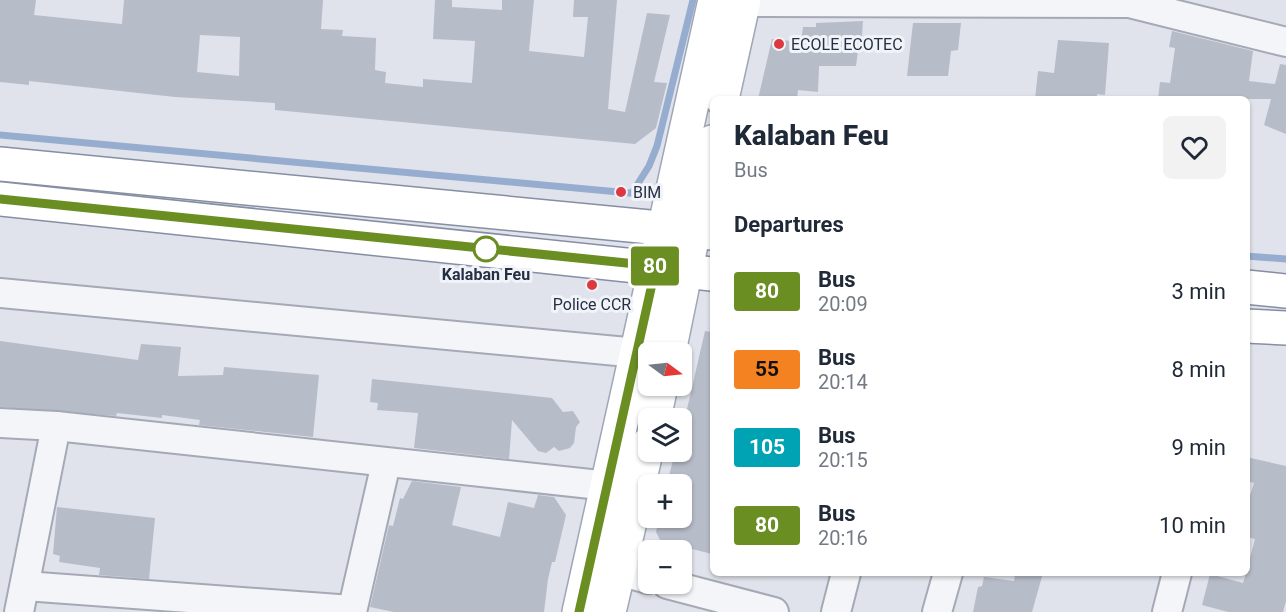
<!DOCTYPE html>
<html lang="en">
<head>
<meta charset="utf-8">
<style>
  body { margin:0; font-family:Roboto,sans-serif; background:#f2f2f3; color:#1f2937; height:100vh; display:flex; flex-direction:column; font-size:22px; white-space:nowrap }
  * { box-sizing:border-box; margin:0 }
  p { font-size:20px; color:#747a83 }
  .icon { flex:none; width:33px; height:33px; fill:none; stroke:currentColor; stroke-width:2; stroke-linecap:round; stroke-linejoin:round }
  .map { position:relative; flex:1; overflow:hidden }
  .side { position:absolute; left:710px; top:96px; width:540px; height:480px; display:flex; flex-direction:column; background:#fff; border-radius:9px; box-shadow:0 2px 4px #0004 }
  .side>* { flex:none }
  .badge { padding:0 12px; border-radius:4px; font-size:21px; line-height:39px }
  .needle { width:39px; rotate:105deg }
  .tools { position:absolute; left:638px; top:342px; display:grid; gap:12px }
  .tools a { display:grid; place-items:center; width:54px; height:54px; border-radius:9px; background:#fff; box-shadow:0 2px 4px #0004; font-size:30px }
  .map>.badge { position:absolute; translate:-50% -50%; box-shadow:0 0 0 3px #fff }
  h2 { padding:0 24px; font-size:22px; line-height:54px }
  .round { display:grid; place-items:center; flex:none; width:63px; height:63px; border-radius:9px; background:#f2f2f3 }
  .head { display:flex; align-items:center; justify-content:space-between; height:102px; padding:0 24px }
  h1 { font-size:28px; font-weight:800; line-height:45px }
  ul { padding:0; list-style:none }
  li { display:flex; align-items:center; gap:18px; height:78px; padding:0 24px }
  li div { flex:1 }
  li b { display:block; font-size:22px }
  li em { font-style:normal }
  li .badge { min-width:66px; font-weight:700; text-align:center }
  .map>svg:first-child { display:block }
  .lines { fill:none; stroke-linecap:round; stroke-linejoin:round }
  .stream { stroke:#97adcf; stroke-width:7 }
  .building { fill:#b7bcc9; fill-rule:evenodd }
  .minor-casing { stroke:#a5a9b6; stroke-width:32 }
  .major-casing { stroke:#9ea6b8; stroke-width:36 }
  .highway-casing { stroke:#868ea3; stroke-width:36 }
  .minor { stroke:#f4f5f8; stroke-width:28 }
  .major { stroke:#fff; stroke-width:33 }
  .highway { stroke:#fff; stroke-width:33 }
  .line-casing { stroke:#fff; stroke-width:14 }
  .line { stroke:#6b8e23; stroke-width:9 }
  .poi-dot { fill:#dd3840; stroke:#f0f3f8; stroke-width:2 }
  .stop-dot { fill:#fff; stroke:#6b8e23; stroke-width:3 }
  .labels { text-anchor:middle; dominant-baseline:central; stroke-width:6; stroke-linejoin:round; paint-order:stroke }
  .poi-label { font-size:16px; fill:#272f44; stroke:#f0f3f8; text-anchor:start }
  .stop-label { font-size:16px; font-weight:bold; fill:#272f44; stroke:#f0f3f8 }
</style>
</head>
<body>
<div class="map">
<svg width="1286" height="612" viewBox="0 0 1286 612">
  <rect width="100%" height="100%" fill="#e0e3eb"/>
  <g class="lines">
    <!-- stream -->
    <g class="stream">
      <polyline points="0,135 662,196"/>
      <polyline points="632,193 649,166 657,146 693,0"/>
      <polyline points="1246,256 1286,259"/>
    </g>
  </g>
  <!-- building -->
  <g class="building">
    <path d="M 0,0 L 36,0 L 34,15 L 122,24 L 124,0 L 323,0 L 321,29 L 343,30 L 342,36 L 376,38 L 375,70 L 386,72 L 385,83 L 423,87 L 423,79 L 472,83 L 475,41 L 433,39 L 435,0 L 452,0 L 452,7 L 502,10 L 502,0 L 534,0 L 529,51 L 584,57 L 588,17 L 573,17 L 574,0 L 617,0 L 608,109 L 625,112 L 647,13 L 670,15 L 654,82 L 667,83 L 656,128 L 635,144 L 275,110 L 275,103 L 175,97 L 29,81 L 29,85 L 0,82 ZM 200,35 L 240,37 L 239,76 L 197,72 Z"/>
    <polygon points="863,21 861,51 858,51 856,66 819,66 818,92 798,90 797,99 758,99 772,39 801,42 803,27 816,27 816,23"/>
    <polygon points="913,23 961,23 958,50 951,51 948,76 907,76"/>
    <polygon points="1172,31 1253,51 1249,81 1275,84 1280,64 1286,65 1286,134 1264,125 1271,99 1158,99 1160,82 1170,83 1175,48 1169,47"/>
    <polygon points="1058,40 1109,43 1105,95 1097,94 1097,99 1035,99 1038,71 1054,73"/>
    <polygon points="705,331 712,332 712,554 688,548 687,550 665,550 656,532 659,518 681,518 681,484 667,484 675,452 681,452 681,435"/>
    <polygon points="0,341 138,360 141,344 181,347 178,376 223,375 224,367 319,375 313,437 199,425 200,420 162,415 162,418 117,413 116,416 0,407"/>
    <polygon points="372,379 552,398 563,412 573,411 580,422 576,427 574,443 570,448 559,451 554,447 546,453 538,451 512,420 509,459 414,448 418,413 377,410 378,403 370,402"/>
    <polygon points="1246,457 1286,466 1286,601 1283,612 1228,612 1202,605 1210,574 1243,583 1246,573 1255,539 1246,537 1246,508 1254,483 1246,481"/>
    <polygon points="412,481 461,487 452,525 500,537 508,502 534,508 538,495 554,497 566,515 555,562 552,562 548,579 544,612 394,612 370,607 389,525 393,526 400,498 403,499"/>
    <polygon points="57,507 155,518 149,579 99,575 100,568 59,562 60,556 53,554"/>
    <polygon points="1015,573 1043,573 1032,612 973,612 978,587 982,586 984,577 1014,581"/>
  </g>
  <g class="lines">
    <defs>
      <g id="minor">
        <polyline points="723,2 1129,3 1286,42"/>
        <polyline points="0,293 638,353"/>
        <polyline points="0,423 56,426 609,486"/>
        <polyline points="619,571 648,579"/>
        <polyline points="667,584 774,612"/>
        <polyline points="25,586 352,610"/>
        <polyline points="19,612 56,426"/>
        <polyline points="352,612 386,463"/>
        <polyline points="836,612 846,573"/>
        <polyline points="937,612 948,573"/>
        <polyline points="1167,612 1177,573"/>
      </g>
      <g id="major">
        <polyline points="722,99 744,0"/>
        <polyline points="669,352 712,142"/>
        <polyline points="654,418 661,386"/>
        <polyline points="579,612 715,0"/>
        <polyline points="609,612 648,444"/>
      </g>
      <g id="highway">
        <polyline points="0,164 712,233"/>
        <polyline points="0,199 712,274"/>
        <polyline points="1246,287 1286,291"/>
        <polyline points="1246,326 1286,328"/>
      </g>
    </defs>
    <!-- minor casing -->
    <use href="#minor" class="minor-casing"/>
    <!-- major casing -->
    <use href="#major" class="major-casing"/>
    <!-- highway casing -->
    <use href="#highway" class="highway-casing"/>
    <!-- minor -->
    <use href="#minor" class="minor"/>
    <!-- major -->
    <use href="#major" class="major"/>
    <!-- highway -->
    <use href="#highway" class="highway"/>
  </g>
  <g class="lines">
    <defs>
      <polyline id="line" points="0,199 656,266 579,612"/>
    </defs>
    <!-- line casing -->
    <use href="#line" class="line-casing"/>
    <!-- line -->
    <use href="#line" class="line"/>
  </g>
  <!-- markers -->
  <g class="poi-dot">
    <circle cx="779" cy="44" r="6"/>
    <circle cx="621" cy="192" r="6"/>
    <circle cx="592" cy="285" r="6"/>
  </g>
  <circle class="stop-dot" cx="486" cy="249" r="12"/>
  <g class="labels">
    <!-- poi labels -->
    <g class="poi-label">
      <text x="791" y="44">ECOLE ECOTEC</text>
      <text x="633" y="192">BIM</text>
      <text x="592" y="304" text-anchor="middle">Police CCR</text>
    </g>
    <!-- stop labels -->
    <g class="stop-label">
      <text x="486" y="274">Kalaban Feu</text>
    </g>
  </g>
</svg>
<div class="tools">
<a><svg class="needle" viewBox="-14 -14 28 28"><path d="M0-13l5 13h-10z" fill="#e53935"/><path d="M0 13l5-13h-10z" fill="#747a83"/></svg></a>
<a><svg class="icon" aria-label="layers" viewBox="0 0 24 24"><path d="M12 4l9 5-9 5-9-5zM3 14l9 5 9-5"/></svg></a>
<a>+</a>
<a>−</a>
</div>
<b class="badge" style="left:655px;top:266px;background:#6b8e23;color:#fff">80</b>
<section class="side">
<div class="head"><div><h1>Kalaban Feu</h1><p>Bus</p></div><a class="round"><svg class="icon" aria-label="heart" viewBox="0 0 24 24"><path d="M12 20l-8-8c-3-5 5-10 8-4 3-6 11-1 8 4z"/></svg></a></div>
<h2>Departures</h2>
<ul>
<li><span class="badge" style="background:#6b8e23;color:#fff">80</span><div><b>Bus</b><p>20:09</p></div><em>3 min</em></li>
<li><span class="badge" style="background:#f58220;color:#111">55</span><div><b>Bus</b><p>20:14</p></div><em>8 min</em></li>
<li><span class="badge" style="background:#00a3b4;color:#fff">105</span><div><b>Bus</b><p>20:15</p></div><em>9 min</em></li>
<li><span class="badge" style="background:#6b8e23;color:#fff">80</span><div><b>Bus</b><p>20:16</p></div><em>10 min</em></li>
</ul>
</section>
</div>
</body>
</html>
